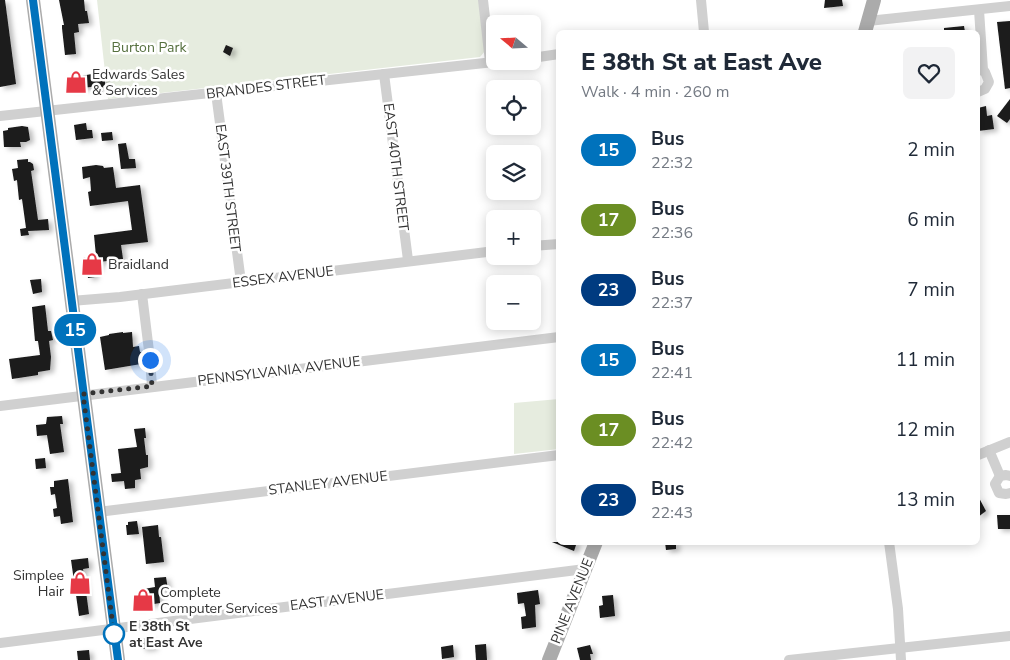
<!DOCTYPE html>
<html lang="en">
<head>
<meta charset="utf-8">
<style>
  body { margin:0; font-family:"Nunito Sans",sans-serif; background:#f2f2f3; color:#1f2937; height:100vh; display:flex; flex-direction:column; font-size:19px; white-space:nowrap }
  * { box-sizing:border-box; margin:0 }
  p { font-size:16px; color:#747a83 }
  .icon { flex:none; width:28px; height:28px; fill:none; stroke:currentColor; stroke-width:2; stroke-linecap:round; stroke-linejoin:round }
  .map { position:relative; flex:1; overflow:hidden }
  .side { position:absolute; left:556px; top:30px; width:424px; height:515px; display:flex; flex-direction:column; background:#fff; border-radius:8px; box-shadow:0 2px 12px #0003 }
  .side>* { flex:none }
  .badge { padding:0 10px; border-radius:16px; font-size:18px; line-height:32px }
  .needle { width:32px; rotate:289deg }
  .buttons { position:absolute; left:486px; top:15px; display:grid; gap:10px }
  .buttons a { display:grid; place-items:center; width:55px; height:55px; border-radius:8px; background:#fff; box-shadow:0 2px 12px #0003; font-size:25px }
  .you { position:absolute; width:25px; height:25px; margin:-12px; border:4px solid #fff; border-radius:50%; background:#1a73e8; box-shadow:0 0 0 8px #1a73e833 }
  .map>.badge { position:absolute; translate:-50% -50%; box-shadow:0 0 0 2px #fff }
  .round { display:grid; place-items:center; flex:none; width:52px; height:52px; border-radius:8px; background:#f2f2f3 }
  .overview { display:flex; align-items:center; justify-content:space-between; height:85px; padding:0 25px }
  h1 { font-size:24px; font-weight:800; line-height:38px }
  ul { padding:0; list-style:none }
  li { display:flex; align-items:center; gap:15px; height:70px; padding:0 25px }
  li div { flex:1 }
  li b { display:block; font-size:19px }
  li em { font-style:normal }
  li .badge { min-width:55px; font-weight:700; text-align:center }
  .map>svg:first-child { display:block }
  .green { fill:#e6ecdf }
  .building { fill:#1a1a1a; filter:url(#shadow) }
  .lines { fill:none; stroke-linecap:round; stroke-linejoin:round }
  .minor { stroke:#d0d0d0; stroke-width:10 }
  .major { stroke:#ababab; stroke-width:14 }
  .line-casing { stroke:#fff; stroke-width:11 }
  .line { stroke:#0072bc; stroke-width:8 }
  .walk { stroke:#333; stroke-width:5; stroke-dasharray:0 9 }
  .stop-dot { fill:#fff; stroke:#0072bc; stroke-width:2.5 }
  .labels { text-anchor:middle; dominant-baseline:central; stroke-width:5; stroke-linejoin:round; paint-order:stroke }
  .park-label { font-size:14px; fill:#56703f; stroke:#fff }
  .poi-label { font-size:14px; fill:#333; stroke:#fff; text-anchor:start }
  .street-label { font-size:14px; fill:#333; stroke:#fff }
  .stop-label { font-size:14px; font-weight:bold; fill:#333; stroke:#fff; text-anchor:start }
</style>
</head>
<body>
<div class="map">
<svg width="1010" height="660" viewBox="0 0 1010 660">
  <defs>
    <filter id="shadow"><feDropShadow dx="4" dy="2.5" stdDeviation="2.5" flood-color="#0004"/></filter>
  </defs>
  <rect width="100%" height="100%" fill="#fff"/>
  <!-- green -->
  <g class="green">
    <polygon points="97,0 479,0 485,51 480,57 108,99"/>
    <polygon points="559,399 559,449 514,454 514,403"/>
  </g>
  <!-- building -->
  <g class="building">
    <polygon points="0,0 5,0 16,84 0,87"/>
    <polygon points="59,0 84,0 85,11 87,11 89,23 78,24 79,32 74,33 76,54 65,55 62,28 62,25 64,25"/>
    <polygon points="825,0 842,0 843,6 824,8"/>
    <polygon points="1010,21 1010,88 1005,89 997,22"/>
    <polygon points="964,26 965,32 944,32 944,28"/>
    <polygon points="226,45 233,48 230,56 223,52"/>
    <polygon points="103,72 103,75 105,75 105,85 103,86 103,92 102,92 100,86 71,89 71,87 68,88 67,80 70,79 70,78"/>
    <polygon points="1010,99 1010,119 1007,123 997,116"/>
    <polygon points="986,106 987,116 992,115 994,129 978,131 978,108"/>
    <polygon points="86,123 87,130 92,130 93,138 76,140 74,125"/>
    <polygon points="22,126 28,127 30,140 26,142 20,142 21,147 4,147 3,131 8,130 8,128"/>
    <polygon points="112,132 113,140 102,141 101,133"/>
    <polygon points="126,143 129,159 135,159 136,168 121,169 118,144"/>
    <polygon points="28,159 28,162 30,162 33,164 34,170 31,171 38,220 48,219 49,230 28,231 29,235 21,236 20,229 26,228 22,199 19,200 17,180 14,181 12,169 18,168 17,160"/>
    <polygon points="96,165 103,166 104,168 113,167 116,188 140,185 148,242 121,245 123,259 99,262 99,268 94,270 95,277 88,278 87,271 85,271 83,258 96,256 94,235 132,230 128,201 90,206 88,192 91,191 90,177 83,179 82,167"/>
    <polygon points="41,279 42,292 33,294 30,280"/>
    <polygon points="45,305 48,331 51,331 53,340 49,341 51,357 50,370 38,372 38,375 12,379 9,359 40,355 38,341 35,341 32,307"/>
    <polygon points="123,332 123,333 132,332 133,347 139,346 140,352 142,352 145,356 143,361 141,361 141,364 105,370 100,337 109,335 109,334"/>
    <polygon points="62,416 63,424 60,424 64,452 50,454 47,435 37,436 36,425 46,424 47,417"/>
    <polygon points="145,428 146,438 144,438 146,455 148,455 148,467 140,469 141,479 135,480 135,488 125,489 124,481 112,482 111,474 121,473 118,449 137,447 134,429"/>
    <polygon points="45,458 46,468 36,469 35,459"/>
    <polygon points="68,479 73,522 61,524 60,516 54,517 53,509 57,508 55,494 51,495 50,487 54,487 54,481"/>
    <polygon points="978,496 986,511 978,517"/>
    <polygon points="997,515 1010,515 1010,529 998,529"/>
    <polygon points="137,521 139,534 127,535 126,525 128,525 128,522"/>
    <polygon points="158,525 159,537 161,537 164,562 146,564 142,527"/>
    <polygon points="552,542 577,542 574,551"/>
    <polygon points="665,542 676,542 676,549 666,550"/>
    <polygon points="88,558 89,568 83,569 89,614 79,616 71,560"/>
    <polygon points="166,577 168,590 159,590 160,603 136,607 134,595 145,593 144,589 155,587 154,578"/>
    <polygon points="538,590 540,604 535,605 536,627 522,629 521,617 526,616 524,603 518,604 517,593"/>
    <polygon points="613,595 615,616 600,618 599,606 603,605 602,596"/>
    <polygon points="153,637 154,648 142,649 141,639"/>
    <polygon points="486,644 487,660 476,660 475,645"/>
    <polygon points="453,645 454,657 442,659 441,647"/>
    <polygon points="590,645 593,654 590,654 591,660 580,660 577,648"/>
    <polygon points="89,650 90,660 78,660 77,651"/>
  </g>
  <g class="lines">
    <!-- minor -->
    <g class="minor">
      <polyline points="483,0 490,62"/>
      <polyline points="701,0 704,32"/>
      <polyline points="979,10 983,70"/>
      <polyline points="868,21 1010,6"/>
      <polyline points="532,58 559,54"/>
      <polyline points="978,69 985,72 989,82 985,89 978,92"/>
      <polyline points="384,74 408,260"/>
      <polyline points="216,93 241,282"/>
      <polyline points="0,116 503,61"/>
      <polyline points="532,246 559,244"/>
      <polyline points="142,294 149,351"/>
      <polyline points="71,301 120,297 495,251"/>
      <polyline points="150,360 152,386"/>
      <polyline points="0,406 559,337"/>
      <polyline points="989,450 1000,476"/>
      <polyline points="978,455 1010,442"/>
      <polyline points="1010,476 1006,475 1000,476 995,484 999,493 1006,494 1010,493"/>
      <polyline points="98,512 559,455"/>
      <polyline points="889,542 898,609 901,660"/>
      <polyline points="0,643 585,569"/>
      <polyline points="789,660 1010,636"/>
    </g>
    <!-- major -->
    <g class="major">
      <polyline points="33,0 118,660"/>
      <polyline points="865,32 874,0"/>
      <polyline points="549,660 596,542"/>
    </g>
  </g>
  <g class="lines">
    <defs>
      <polyline id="line" points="33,0 118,660"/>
    </defs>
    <!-- line casing -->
    <use href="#line" class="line-casing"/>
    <!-- line -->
    <use href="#line" class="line"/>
    <!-- walk -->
    <polyline class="walk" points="114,634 83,394 152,386 150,360"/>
  </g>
  <!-- icons -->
  <defs>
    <symbol id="shop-bare" viewBox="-9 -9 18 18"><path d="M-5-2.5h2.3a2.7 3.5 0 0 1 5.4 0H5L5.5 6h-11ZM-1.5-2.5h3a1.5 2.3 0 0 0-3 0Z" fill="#e63946" stroke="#fff" stroke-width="2.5" paint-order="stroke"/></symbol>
  </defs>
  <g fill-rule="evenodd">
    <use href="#shop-bare" x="60" y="66" width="32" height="32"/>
    <use href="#shop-bare" x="76" y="248" width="32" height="32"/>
    <use href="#shop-bare" x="64" y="567" width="32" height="32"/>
    <use href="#shop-bare" x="127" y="584" width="32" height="32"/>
  </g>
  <!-- markers -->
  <circle class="stop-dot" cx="114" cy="634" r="10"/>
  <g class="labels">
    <!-- park labels -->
    <g class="park-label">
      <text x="149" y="47">Burton Park</text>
    </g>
    <!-- poi labels -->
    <g class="poi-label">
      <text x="92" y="74">Edwards Sales<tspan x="92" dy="16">&amp; Services</tspan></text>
      <text x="108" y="264">Braidland</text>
      <text x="64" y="575" text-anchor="end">Simplee<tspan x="64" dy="16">Hair</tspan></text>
      <text x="160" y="592">Complete<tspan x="160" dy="16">Computer Services</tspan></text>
    </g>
    <!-- street labels -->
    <g class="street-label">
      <text transform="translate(266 87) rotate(-7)">BRANDES STREET</text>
      <text transform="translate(396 167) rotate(83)">EAST 40TH STREET</text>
      <text transform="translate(228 188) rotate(83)">EAST 39TH STREET</text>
      <text transform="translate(283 277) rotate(-7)">ESSEX AVENUE</text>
      <text transform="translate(279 371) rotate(-7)">PENNSYLVANIA AVENUE</text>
      <text transform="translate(328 483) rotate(-7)">STANLEY AVENUE</text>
      <text transform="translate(337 600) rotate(-7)">EAST AVENUE</text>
      <text transform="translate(572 601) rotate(-68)">PINE AVENUE</text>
    </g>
    <!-- stop labels -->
    <g class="stop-label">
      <text x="129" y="626">E 38th St<tspan x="129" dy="16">at East Ave</tspan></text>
    </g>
  </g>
</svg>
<div class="buttons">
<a><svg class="needle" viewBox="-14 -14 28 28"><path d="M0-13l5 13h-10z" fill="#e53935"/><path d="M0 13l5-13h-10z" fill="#747a83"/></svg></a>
<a><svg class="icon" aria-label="locate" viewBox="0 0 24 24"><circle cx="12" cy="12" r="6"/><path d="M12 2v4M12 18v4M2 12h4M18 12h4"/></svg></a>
<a><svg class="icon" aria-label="layers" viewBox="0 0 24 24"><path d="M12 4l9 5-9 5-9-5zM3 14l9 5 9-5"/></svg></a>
<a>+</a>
<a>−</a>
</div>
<div class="you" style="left:150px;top:360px"></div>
<b class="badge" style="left:75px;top:330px;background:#0072bc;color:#fff">15</b>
<section class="side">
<div class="overview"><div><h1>E 38th St at East Ave</h1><p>Walk · 4 min · 260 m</p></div><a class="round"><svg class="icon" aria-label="heart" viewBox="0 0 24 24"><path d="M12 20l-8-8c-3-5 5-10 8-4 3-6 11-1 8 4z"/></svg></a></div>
<ul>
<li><span class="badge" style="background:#0072bc;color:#fff">15</span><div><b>Bus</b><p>22:32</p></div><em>2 min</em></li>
<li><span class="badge" style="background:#6b8e23;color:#fff">17</span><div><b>Bus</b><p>22:36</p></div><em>6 min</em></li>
<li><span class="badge" style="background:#003b80;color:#fff">23</span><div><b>Bus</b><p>22:37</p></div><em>7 min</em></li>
<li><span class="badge" style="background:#0072bc;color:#fff">15</span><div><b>Bus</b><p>22:41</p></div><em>11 min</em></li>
<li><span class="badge" style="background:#6b8e23;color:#fff">17</span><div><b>Bus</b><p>22:42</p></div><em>12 min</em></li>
<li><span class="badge" style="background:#003b80;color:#fff">23</span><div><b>Bus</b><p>22:43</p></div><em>13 min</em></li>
</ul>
</section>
</div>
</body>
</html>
